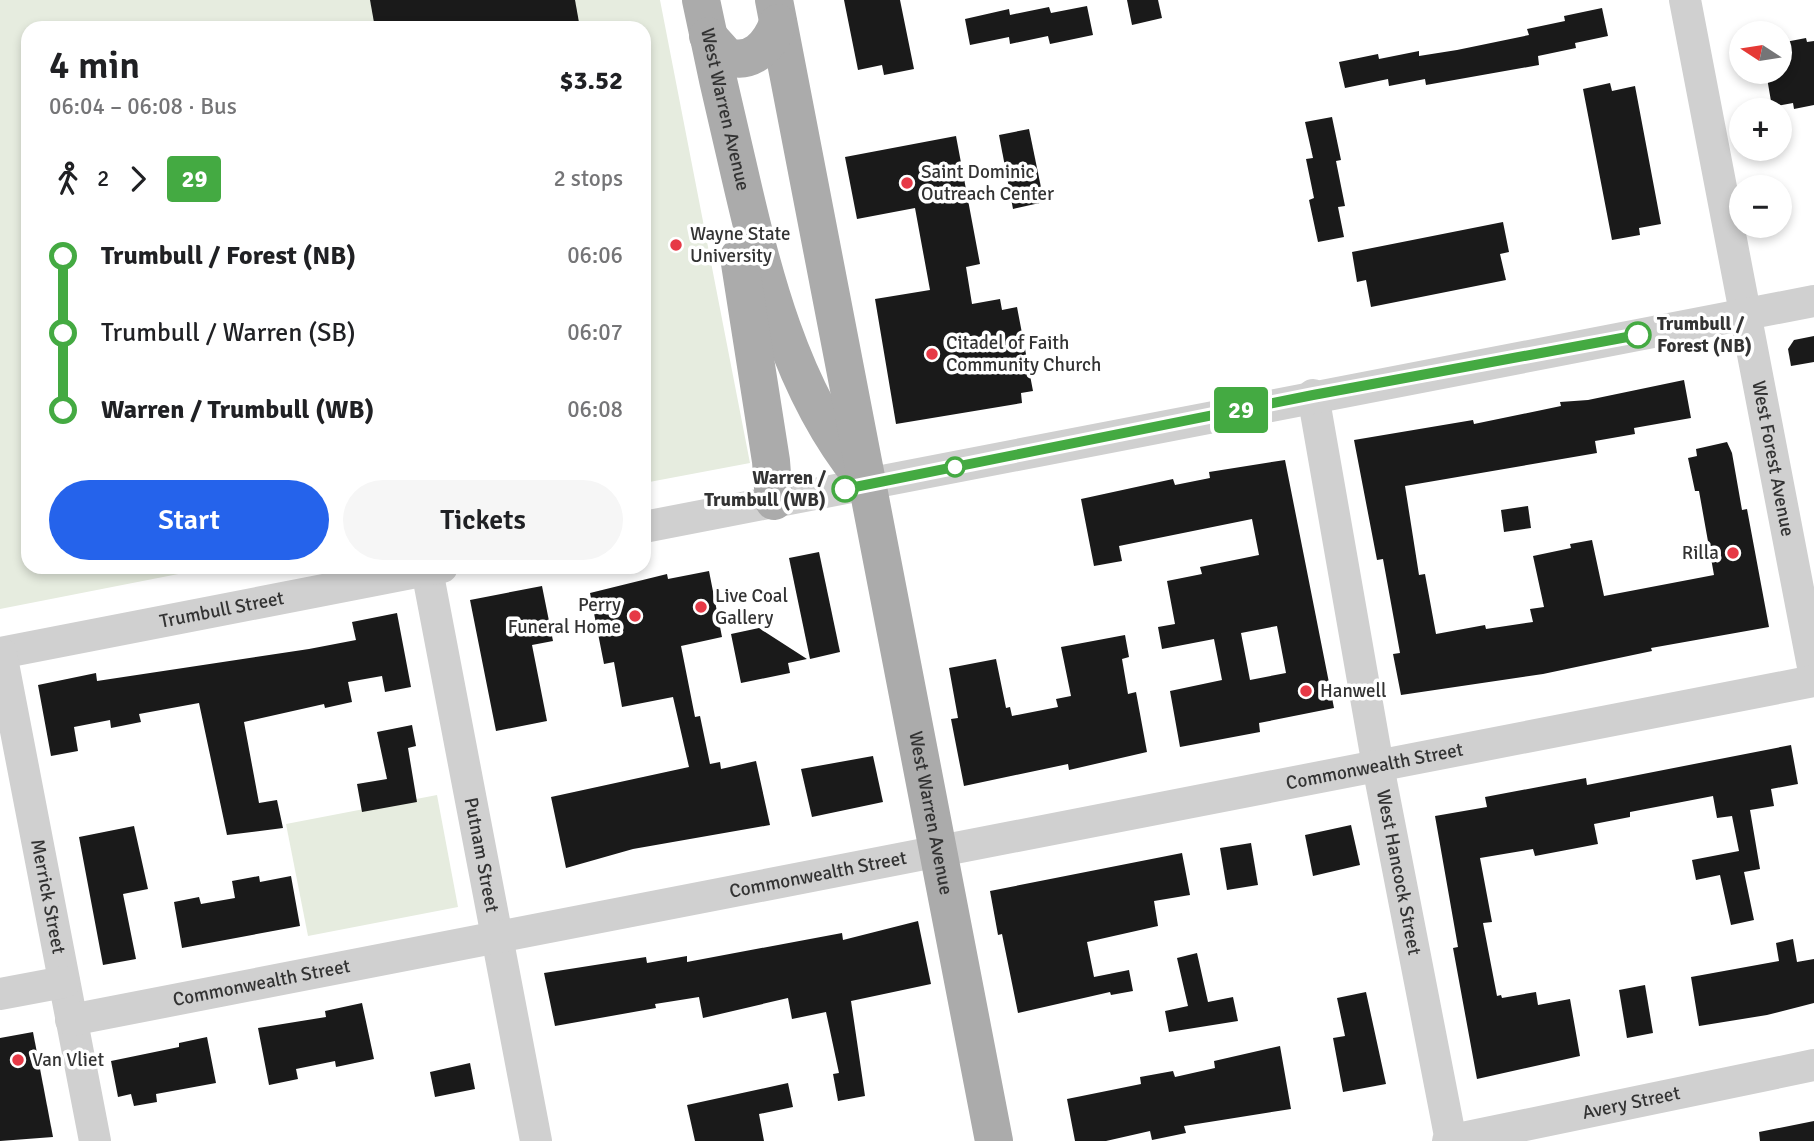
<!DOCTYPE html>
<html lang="en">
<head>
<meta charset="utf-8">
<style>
  body { margin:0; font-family:Signika,sans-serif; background:#f6f6f6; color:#202124; height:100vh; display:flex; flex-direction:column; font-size:26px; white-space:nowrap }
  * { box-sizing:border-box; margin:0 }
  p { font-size:23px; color:#757577 }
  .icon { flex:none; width:38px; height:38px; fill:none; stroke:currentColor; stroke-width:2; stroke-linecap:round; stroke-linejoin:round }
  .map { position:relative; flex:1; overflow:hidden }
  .side { position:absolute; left:21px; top:21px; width:630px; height:553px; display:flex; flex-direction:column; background:#fff; border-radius:21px; box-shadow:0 4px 10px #0003 }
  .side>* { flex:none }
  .badge { padding:0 14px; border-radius:5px; font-size:24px; line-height:46px }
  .needle { width:46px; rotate:282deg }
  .controls { position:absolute; left:1729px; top:21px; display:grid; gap:14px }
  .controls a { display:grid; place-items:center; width:63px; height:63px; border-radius:50%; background:#fff; box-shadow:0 4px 10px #0003; font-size:35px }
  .map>.badge { position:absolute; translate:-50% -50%; box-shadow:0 0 0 4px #fff }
  .legs { display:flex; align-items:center; gap:10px; height:77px; padding:0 28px; font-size:23px }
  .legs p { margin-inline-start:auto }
  .headline { display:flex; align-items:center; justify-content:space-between; height:119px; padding:0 28px }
  h1 { font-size:38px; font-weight:600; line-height:52px }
  .cta { display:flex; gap:14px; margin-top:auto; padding:14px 28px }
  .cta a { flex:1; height:80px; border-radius:42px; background:#2563eb; color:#fff; font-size:28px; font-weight:600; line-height:80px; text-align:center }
  .cta a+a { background:#f6f6f6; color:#202124 }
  ul { padding:0 28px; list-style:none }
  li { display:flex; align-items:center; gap:24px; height:77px; font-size:26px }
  li i { display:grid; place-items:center; width:10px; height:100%; margin:0 9px; background:currentColor }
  li i::after { content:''; width:18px; height:18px; margin:-9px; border:5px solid; border-radius:50%; background:#fff }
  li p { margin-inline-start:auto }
  li:first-child i { background:linear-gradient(#0000 50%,currentColor 0) }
  li:last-child i { background:linear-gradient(currentColor 50%,#0000 0) }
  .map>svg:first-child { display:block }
  .green { fill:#e6ecdf }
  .building { fill:#1a1a1a; fill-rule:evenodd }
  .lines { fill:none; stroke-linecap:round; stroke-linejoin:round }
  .minor { stroke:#d0d0d0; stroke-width:32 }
  .major { stroke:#ababab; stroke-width:38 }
  .line-1-casing { stroke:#fff; stroke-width:16 }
  .line-1 { stroke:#44aa42; stroke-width:10 }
  .poi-dot { fill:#e63946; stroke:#fff; stroke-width:2.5 }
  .stop-1-dot { fill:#fff; stroke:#44aa42; stroke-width:3.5 }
  .labels { text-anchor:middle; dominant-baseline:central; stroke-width:7; stroke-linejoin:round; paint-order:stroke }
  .street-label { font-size:19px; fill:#333; stroke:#fff }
  .poi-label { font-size:19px; fill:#333; stroke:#fff; text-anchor:start }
  .stop-label { font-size:19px; font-weight:bold; fill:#333; stroke:#fff; text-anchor:start }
</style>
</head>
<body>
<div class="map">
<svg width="1814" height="1141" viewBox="0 0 1814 1141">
  <rect width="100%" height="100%" fill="#fff"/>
  <!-- green -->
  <g class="green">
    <polygon points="0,0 660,0 750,463 644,483 644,28 28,28 28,567 214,567 0,609"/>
    <polygon points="437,795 458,907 308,936 286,824"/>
  </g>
  <!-- building -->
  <g class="building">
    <polygon points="370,0 575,0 580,28 375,28"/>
    <polygon points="844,0 900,0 914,69 884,75 882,65 858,70"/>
    <polygon points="1127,0 1158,0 1162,18 1132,25"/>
    <polygon points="1087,6 1093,35 1050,44 1048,36 1010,44 1009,37 970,45 965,19 1009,9 1010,15 1049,7 1051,13"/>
    <polygon points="1602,8 1608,36 1575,43 1576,48 1538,56 1539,65 1426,85 1425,79 1389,86 1388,79 1345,88 1339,62 1378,54 1379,59 1419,51 1419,56 1457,50 1529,35 1527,29 1565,21 1564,16"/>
    <polygon points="1806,38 1807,42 1814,41 1814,105 1794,109 1793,103 1772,107 1766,72 1780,72 1780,43"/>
    <polygon points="1610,83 1612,91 1635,86 1661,224 1639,228 1640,235 1612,240 1583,89"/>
    <polygon points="1332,117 1341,160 1336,161 1345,206 1338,207 1344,237 1318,242 1309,200 1314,198 1306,159 1313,158 1305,122"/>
    <polygon points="1029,129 1044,202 1013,209 999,135"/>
    <polygon points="956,136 980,264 966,267 972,304 1000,299 1002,310 1017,307 1033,391 1021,393 1022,403 896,424 875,299 930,290 915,208 857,219 845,157"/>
    <polygon points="1503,222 1509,252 1500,254 1506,280 1371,307 1366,280 1357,282 1352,252"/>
    <polygon points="1814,336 1814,362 1791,366 1788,349 1794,340"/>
    <polygon points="1684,380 1691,418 1634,428 1635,434 1595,441 1597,453 1405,486 1419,575 1425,574 1436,634 1485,625 1486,629 1533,622 1530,609 1544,607 1533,556 1571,548 1570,544 1592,540 1604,596 1714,575 1699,491 1695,491 1688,458 1697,456 1696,449 1727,442 1732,453 1742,510 1747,509 1769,627 1651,648 1652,651 1543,674 1401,695 1393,654 1400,653 1383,559 1377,560 1354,440 1473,420 1474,424 1561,406 1560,402 1588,400"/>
    <path d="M 1285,460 L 1334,708 L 1259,723 L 1260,732 L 1180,747 L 1170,691 L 1222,680 L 1214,639 L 1162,649 L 1158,627 L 1175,624 L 1167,581 L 1202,574 L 1200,567 L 1259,555 L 1252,519 L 1119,546 L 1122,561 L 1094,566 L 1081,499 L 1173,479 L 1175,485 L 1210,478 L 1209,472 ZM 1277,626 L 1286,673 L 1250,680 L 1241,633 Z"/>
    <polygon points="1528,506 1531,528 1504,532 1501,510"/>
    <polygon points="819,552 840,652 810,659 789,558"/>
    <polygon points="709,571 722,637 681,646 695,717 700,716 710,764 720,762 721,769 756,761 770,825 633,849 566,868 551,797 689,767 673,697 622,707 614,662 604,664 590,593 667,574 668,579"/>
    <polygon points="542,586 553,641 532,645 547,721 496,731 470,600"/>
    <polygon points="397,613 411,687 385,692 382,676 348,682 352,702 325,708 324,704 244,722 259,803 277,800 283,828 227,835 199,703 139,714 141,722 111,728 110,720 74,727 78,751 51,756 38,685 96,673 97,681 309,649 356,640 352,622"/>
    <polygon points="759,628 807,659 788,663 790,673 741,683 731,634"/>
    <polygon points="1125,635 1129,657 1122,659 1128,694 1136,692 1147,752 1069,770 1068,764 964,786 951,719 958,718 949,668 996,659 1006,708 1010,707 1012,716 1058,707 1056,699 1071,696 1061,647"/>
    <polygon points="412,725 416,746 408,748 417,802 362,812 357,784 387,779 377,732"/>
    <polygon points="1791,745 1798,784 1771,789 1774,806 1750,810 1760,869 1744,872 1754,920 1731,925 1720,875 1696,880 1692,860 1739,851 1732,816 1717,818 1713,796 1630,812 1630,817 1594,824 1598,844 1535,856 1533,849 1480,858 1492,922 1483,923 1497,996 1501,995 1502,998 1536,992 1538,1005 1570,999 1580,1056 1477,1079 1453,948 1458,947 1435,816 1487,807 1485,797 1586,778 1587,785"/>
    <polygon points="873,756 883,802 812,817 801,769"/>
    <polygon points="1351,825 1360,865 1313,876 1305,835"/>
    <polygon points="134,826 148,889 123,894 136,959 103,965 79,837"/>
    <polygon points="1251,843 1258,885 1227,890 1220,848"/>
    <polygon points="1182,853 1190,895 1154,901 1158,926 1087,942 1094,977 1129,970 1133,991 1111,995 1110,992 1018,1013 1002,934 998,935 990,891"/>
    <polygon points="259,876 260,882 291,876 300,926 182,948 174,902 199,897 201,904 235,898 232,881"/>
    <polygon points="918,921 931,984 851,1001 865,1096 838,1101 833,1074 839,1073 826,1012 792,1019 788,998 703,1018 699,997 655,1004 656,1008 555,1026 544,973 646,957 647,963 687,956 687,962 842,933 843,940"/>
    <polygon points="1793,939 1797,962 1814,959 1814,1003 1767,1015 1699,1026 1691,977 1779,961 1776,943"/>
    <polygon points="1197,953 1208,1002 1233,997 1238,1021 1169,1032 1165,1011 1188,1006 1177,958"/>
    <polygon points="1645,985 1653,1033 1627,1038 1619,990"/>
    <polygon points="1366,992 1386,1084 1343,1092 1333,1038 1345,1036 1337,998"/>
    <polygon points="362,1003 374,1059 336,1067 335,1061 296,1069 298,1079 269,1085 258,1028 326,1017 325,1011"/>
    <polygon points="33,1032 53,1137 0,1141 0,1038"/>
    <polygon points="207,1037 216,1083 156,1094 157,1102 134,1106 131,1094 118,1097 111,1061 179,1047 179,1043"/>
    <polygon points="1280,1046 1291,1109 1184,1126 1186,1133 1152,1140 1150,1131 1106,1141 1075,1141 1067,1099 1141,1084 1140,1077 1173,1071 1175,1077 1215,1068 1214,1061"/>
    <polygon points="470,1063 475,1089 435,1097 430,1072"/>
    <polygon points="788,1083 793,1107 759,1114 764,1141 695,1141 687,1105"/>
    <polygon points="1814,1121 1814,1141 1760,1141 1759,1132"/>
  </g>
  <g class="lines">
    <!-- minor -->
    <g class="minor">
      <path id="s1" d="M 1685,0 L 1814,672"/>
      <path id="s2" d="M 1313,395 L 1378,766 L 1451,1141"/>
      <polyline points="644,527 1814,301"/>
      <path id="s3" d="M 427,570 L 536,1141"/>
      <path id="s4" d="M 0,653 L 442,567"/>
      <path id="s5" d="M 1,653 L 95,1141"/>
      <polyline points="0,994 64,982"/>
      <path id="s6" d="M 71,1020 L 1814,681"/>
      <path id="s7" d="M 1448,1141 L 1814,1065"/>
    </g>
    <!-- major -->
    <g class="major">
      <path id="s8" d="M 701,0 C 712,54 724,108 737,162 C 762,271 790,389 862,477"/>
      <path id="s9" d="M 774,0 L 994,1141"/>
      <path d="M 708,36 L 726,56 C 752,66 770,45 778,23"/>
      <polyline points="739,257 771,461 774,501"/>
    </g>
  </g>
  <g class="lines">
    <defs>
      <polyline id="line-1" points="845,489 1313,395 1638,335"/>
    </defs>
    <!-- line-1 casing -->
    <use href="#line-1" class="line-1-casing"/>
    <!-- line-1 -->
    <use href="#line-1" class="line-1"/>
  </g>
  <!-- markers -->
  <g class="poi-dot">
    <circle cx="907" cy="183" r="7"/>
    <circle cx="676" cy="245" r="7"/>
    <circle cx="932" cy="354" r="7"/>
    <circle cx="1733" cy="553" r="7"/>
    <circle cx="701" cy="607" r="7"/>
    <circle cx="635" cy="616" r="7"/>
    <circle cx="1306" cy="691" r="7"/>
    <circle cx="18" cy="1060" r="7"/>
  </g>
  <g class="stop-1-dot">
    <circle cx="1638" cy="335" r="12"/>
    <circle cx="955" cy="467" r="9"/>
    <circle cx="845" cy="489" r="12"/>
  </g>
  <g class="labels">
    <!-- street labels -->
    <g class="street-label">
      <text stroke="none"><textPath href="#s8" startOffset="112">West Warren Avenue</textPath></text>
      <text stroke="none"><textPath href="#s1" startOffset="467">West Forest Avenue</textPath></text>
      <text stroke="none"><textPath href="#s4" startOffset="226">Trumbull Street</textPath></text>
      <text stroke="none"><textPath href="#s6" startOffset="1328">Commonwealth Street</textPath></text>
      <text stroke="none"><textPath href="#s9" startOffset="828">West Warren Avenue</textPath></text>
      <text stroke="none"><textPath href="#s3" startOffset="290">Putnam Street</textPath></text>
      <text stroke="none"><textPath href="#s2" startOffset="485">West Hancock Street</textPath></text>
      <text stroke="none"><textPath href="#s6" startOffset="761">Commonwealth Street</textPath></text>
      <text stroke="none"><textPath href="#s5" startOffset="248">Merrick Street</textPath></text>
      <text stroke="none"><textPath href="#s6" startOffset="194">Commonwealth Street</textPath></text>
      <text stroke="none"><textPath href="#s7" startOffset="187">Avery Street</textPath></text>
    </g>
    <!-- poi labels -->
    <g class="poi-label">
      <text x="921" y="172">Saint Dominic<tspan x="921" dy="22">Outreach Center</tspan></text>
      <text x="690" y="234">Wayne State<tspan x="690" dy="22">University</tspan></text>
      <text x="946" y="343">Citadel of Faith<tspan x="946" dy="22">Community Church</tspan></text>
      <text x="1719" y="553" text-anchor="end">Rilla</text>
      <text x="715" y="596">Live Coal<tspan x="715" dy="22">Gallery</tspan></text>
      <text x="621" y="605" text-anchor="end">Perry<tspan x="621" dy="22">Funeral Home</tspan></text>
      <text x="1320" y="691">Hanwell</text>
      <text x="32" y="1060">Van Vliet</text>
    </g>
    <!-- stop labels -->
    <g class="stop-label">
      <text x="1657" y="324">Trumbull /<tspan x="1657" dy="22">Forest (NB)</tspan></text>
      <text x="826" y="478" text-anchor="end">Warren /<tspan x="826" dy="22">Trumbull (WB)</tspan></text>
    </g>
  </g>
</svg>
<div class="controls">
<a><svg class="needle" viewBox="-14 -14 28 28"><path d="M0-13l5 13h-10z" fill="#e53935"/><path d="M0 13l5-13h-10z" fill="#757577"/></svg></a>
<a>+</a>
<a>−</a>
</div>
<b class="badge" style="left:1241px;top:410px;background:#44aa42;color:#fff">29</b>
<section class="side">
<div class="headline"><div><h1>4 min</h1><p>06:04 – 06:08 · Bus</p></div><b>$3.52</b></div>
<div class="legs"><svg class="icon" aria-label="walk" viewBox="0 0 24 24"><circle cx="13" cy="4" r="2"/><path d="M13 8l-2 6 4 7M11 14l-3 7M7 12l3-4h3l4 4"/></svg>2<svg class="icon" aria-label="forward" viewBox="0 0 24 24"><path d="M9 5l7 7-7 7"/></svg><b class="badge" style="background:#44aa42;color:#fff">29</b><p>2 stops</p></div>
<ul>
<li><i style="color:#44aa42"></i><b>Trumbull / Forest (NB)</b><p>06:06</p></li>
<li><i style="color:#44aa42"></i><span>Trumbull / Warren (SB)</span><p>06:07</p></li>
<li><i style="color:#44aa42"></i><b>Warren / Trumbull (WB)</b><p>06:08</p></li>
</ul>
<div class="cta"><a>Start</a><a>Tickets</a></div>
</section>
</div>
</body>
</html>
